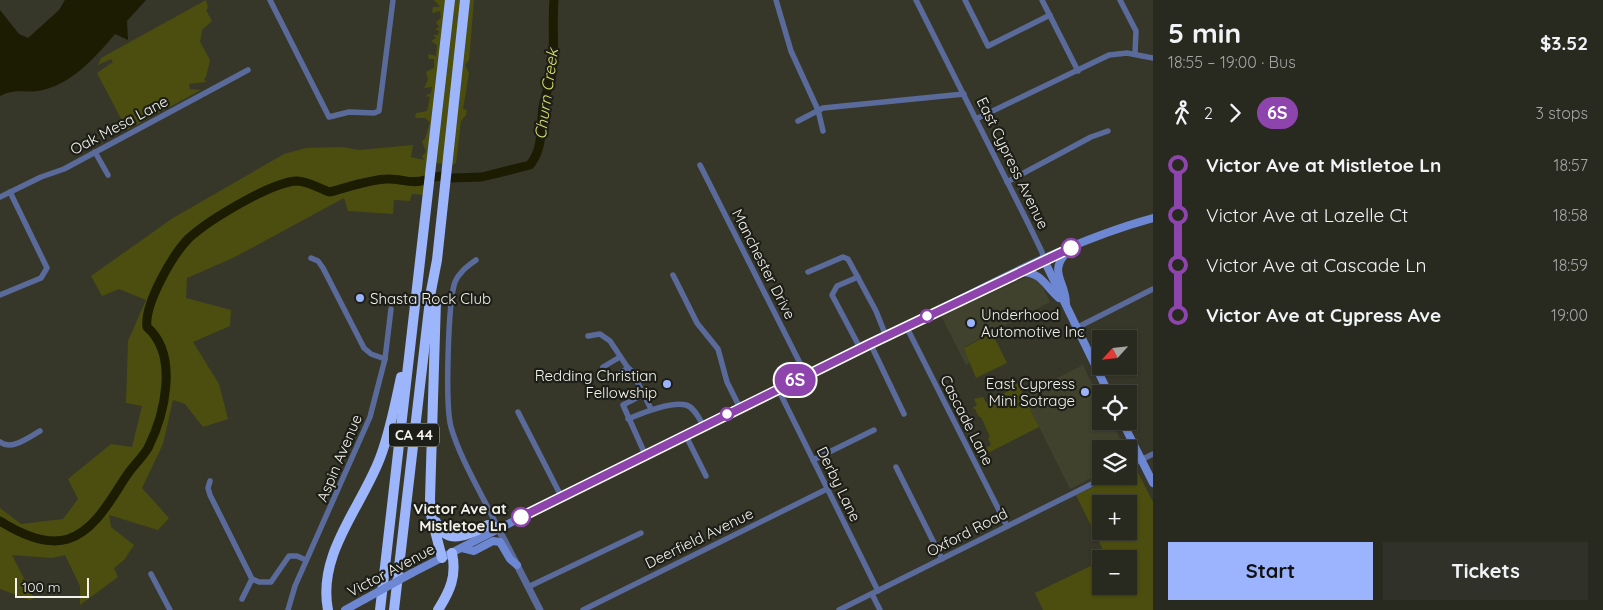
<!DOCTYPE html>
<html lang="en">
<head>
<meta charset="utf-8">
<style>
  body { margin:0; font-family:Quicksand,sans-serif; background:#303128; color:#f1f3f6; height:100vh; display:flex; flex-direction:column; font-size:19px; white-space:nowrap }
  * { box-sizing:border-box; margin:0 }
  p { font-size:16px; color:#a5a6a4 }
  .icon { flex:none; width:28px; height:28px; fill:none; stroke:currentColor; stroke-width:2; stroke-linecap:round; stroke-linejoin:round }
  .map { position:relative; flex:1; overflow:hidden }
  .panel { display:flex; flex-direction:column; background:#28291f; width:450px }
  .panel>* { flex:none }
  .badge { padding:0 10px; border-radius:16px; font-size:18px; line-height:32px }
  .needle { width:32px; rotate:243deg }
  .buttons { position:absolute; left:1092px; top:330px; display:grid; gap:10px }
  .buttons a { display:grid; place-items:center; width:45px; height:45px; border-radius:0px; background:#28291f; box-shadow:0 1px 4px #0004,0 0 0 1px #44453d; font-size:25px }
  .scale { position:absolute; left:15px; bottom:12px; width:74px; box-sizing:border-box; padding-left:5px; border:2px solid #f3f3eb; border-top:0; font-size:14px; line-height:18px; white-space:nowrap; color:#f3f3eb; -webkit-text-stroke:4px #1d1e17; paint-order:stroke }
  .map>.badge { position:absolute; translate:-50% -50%; box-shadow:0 0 0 2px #fff }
  .legs { display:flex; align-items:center; gap:8px; height:55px; padding:0 15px; font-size:16px }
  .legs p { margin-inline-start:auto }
  .overview { display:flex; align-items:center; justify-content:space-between; height:85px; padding:0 15px }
  h1 { font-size:28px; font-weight:800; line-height:38px }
  .button { display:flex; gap:10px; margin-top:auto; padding:10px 15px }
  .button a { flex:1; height:58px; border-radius:0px; background:#9bb4fd; color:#111; font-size:20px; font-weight:800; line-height:58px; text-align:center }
  .button a+a { background:#303128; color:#f1f3f6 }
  ul { padding:0 15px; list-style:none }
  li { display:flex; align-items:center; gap:18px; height:50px; font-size:19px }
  li i { display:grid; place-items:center; width:8px; height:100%; margin:0 6px; background:currentColor }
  li i::after { content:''; width:12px; height:12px; margin:-6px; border:4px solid; border-radius:50%; background:#28291f }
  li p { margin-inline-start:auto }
  li:first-child i { background:linear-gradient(#0000 50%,currentColor 0) }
  li:last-child i { background:linear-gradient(currentColor 50%,#0000 0) }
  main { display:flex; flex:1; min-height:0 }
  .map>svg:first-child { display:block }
  .built { fill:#40422d }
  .green { fill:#4c4e0f; fill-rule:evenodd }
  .water { fill:#1b1c01 }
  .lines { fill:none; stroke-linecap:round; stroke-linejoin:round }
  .river { stroke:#1b1c01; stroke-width:9 }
  .minor { stroke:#5a6b9b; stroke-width:5.5 }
  .tertiary { stroke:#5a6b9b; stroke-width:7 }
  .secondary { stroke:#6e87d3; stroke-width:8 }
  .motorway { stroke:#9cb5fb; stroke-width:10 }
  .secondary-bridge { stroke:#6e87d3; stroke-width:8 }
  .line-1-casing { stroke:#fff; stroke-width:11 }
  .line-1 { stroke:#8e44ad; stroke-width:8 }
  .stop-1-dot { fill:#fff; stroke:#8e44ad; stroke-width:2.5 }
  .poi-dot { fill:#9bb4fd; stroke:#1d1e17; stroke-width:2 }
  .labels { text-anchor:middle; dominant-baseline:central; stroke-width:4.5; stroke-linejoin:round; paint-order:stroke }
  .shield { fill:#1d1e17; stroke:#b3b3ab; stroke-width:1 }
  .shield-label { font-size:14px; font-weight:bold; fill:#f3f3eb }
  .street-label { font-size:15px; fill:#f3f3eb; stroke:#1d1e17 }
  .poi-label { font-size:15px; fill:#f3f3eb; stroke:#1d1e17; text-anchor:start }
  .stop-label { font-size:15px; font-weight:bold; fill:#f3f3eb; stroke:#1d1e17; text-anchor:end }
  .water-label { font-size:16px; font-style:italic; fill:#dde269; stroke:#1d1e17 }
</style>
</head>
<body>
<main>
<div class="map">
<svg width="1153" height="610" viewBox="0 0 1153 610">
  <rect width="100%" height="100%" fill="#363729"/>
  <!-- built -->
  <g class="built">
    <polygon points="1026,277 1033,278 1040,282 1050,302 964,347 971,363 966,365 941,316"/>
    <polygon points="1083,365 1101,403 1101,421 1111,421 1125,449 1101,449 1101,473 1070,489 1023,395"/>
  </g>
  <!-- green -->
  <g class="green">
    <polygon points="206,0 208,8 206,10 212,21 202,30 200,42 210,60 206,77 204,79 206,82 189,84 190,89 201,90 127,130 97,73 113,62 111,59 98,65 101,58"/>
    <polygon points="434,0 474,0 469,60 465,65 469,73 463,109 467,110 466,115 461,121 456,163 452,165 428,162 424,195 412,194 410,201 394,200 393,214 348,211 344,198 233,258 187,278 186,298 231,310 230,326 193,342 219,384 228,419 203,427 185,404 173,400 163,444 142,488 169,518 158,530 109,515 111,527 134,545 124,560 114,568 118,577 80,605 80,586 65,555 52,558 12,555 34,598 30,600 0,589 0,508 21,524 63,519 78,499 68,479 111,444 132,447 142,406 126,403 128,341 146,300 119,289 102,296 91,276 173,218 284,154 306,148 342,147 360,150 413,145 411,157 424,160 422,156 426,152 422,141 425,139 430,122 425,118 415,118 416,113 427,111 430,97 426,96 431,93 432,87 424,88 428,80 426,72 434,68 434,59 429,59 428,54 436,56 437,45 431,41 436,38 433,35 438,35 439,31 435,29 439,27 436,22 441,18 440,11 432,13 433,7 440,7"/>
    <polygon points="992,333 1007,363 976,378 964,348"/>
    <polygon points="1014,377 1039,427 978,458 976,453 991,445 988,438 990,437 981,417 979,417 975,409 972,408 977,405 974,399 983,397 986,403 1008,391 1002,382"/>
    <path d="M 1136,469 L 1153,502 L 1153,610 L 1043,610 L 1035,593 L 1101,561 L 1101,586 L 1129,586 L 1129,559 L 1106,559 L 1107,558 L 1076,495 L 1117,476 L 1129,476 L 1129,471 ZM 1101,504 L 1129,504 L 1129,531 L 1101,531 Z"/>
  </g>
  <!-- water -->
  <path class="water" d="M 65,0 L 146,0 L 127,21 L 128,40 L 115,34 C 95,58 70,86 38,91 C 22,93 16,88 0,96 L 0,10 L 19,34 L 28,38 L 59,10 Z"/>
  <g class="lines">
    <!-- river -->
    <g class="river">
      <polyline points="435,177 441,176"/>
      <path d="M 451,178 L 482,177 L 530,165 C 544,147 540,128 543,107 C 545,95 550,84 552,73 C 555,49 552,24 554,0"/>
      <path d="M 0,521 C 19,533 45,546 68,539 C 96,530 112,497 127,475 C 133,466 142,458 148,448 C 165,414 179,355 147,327 C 144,304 173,254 189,238 C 209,220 271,182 297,181 C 308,181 320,189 330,192 C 349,187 367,180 387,179 C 400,178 412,185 425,180"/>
    </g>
    <!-- minor -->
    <g class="minor">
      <polyline points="270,0 329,117 349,112 374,113 379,111 393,0"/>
      <polyline points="776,0 791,51 818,110 823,131"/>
      <polyline points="916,0 1028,223 1042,252 1044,260"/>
      <polyline points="965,0 988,46 1050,15"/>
      <polyline points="1042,0 1078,71"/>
      <polyline points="1120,0 1136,31 1135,53"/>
      <polyline points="976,119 1109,55 1127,53 1153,58"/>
      <polyline points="798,121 823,108 964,94"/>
      <polyline points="95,152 108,175"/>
      <polyline points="700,165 806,375"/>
      <polyline points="1007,182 1091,137 1108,131"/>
      <polyline points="0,197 41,177 64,169 248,70"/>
      <polyline points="311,258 318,261 323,268 364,348 371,354 385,359"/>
      <path d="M 476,260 C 468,266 459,272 455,282 C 448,302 445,405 451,427 C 460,459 484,498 498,528"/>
      <polyline points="808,272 843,257 848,259 876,311 886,336"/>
      <polyline points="673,275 697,323 718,349 727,382 740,408"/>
      <polyline points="858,277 837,286 832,295 860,348"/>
      <polyline points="0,295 41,278 47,268 10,192"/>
      <polyline points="906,326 1007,526"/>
      <polyline points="1076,328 1153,289"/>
      <polyline points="588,336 600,334 610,341 628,368 632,371 651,409"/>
      <polyline points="870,343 904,414"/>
      <polyline points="603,367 620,357"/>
      <polyline points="610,379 628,368"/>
      <polyline points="778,389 878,591"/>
      <polyline points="644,394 623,405 645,454"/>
      <polyline points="518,412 561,496"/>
      <path d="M 628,419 C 642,413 671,401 686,405 C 694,407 699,418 703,425"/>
      <polyline points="685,434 706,476"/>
      <path d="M 0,442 C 11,451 29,437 40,431"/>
      <polyline points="813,460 874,430"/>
      <polyline points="1129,466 1153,454"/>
      <polyline points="896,467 942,559"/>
      <polyline points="210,481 208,488 210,495 252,579 259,582 271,582 289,556 297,556 306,560"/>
      <polyline points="151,574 170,610"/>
      <polyline points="528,587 641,533"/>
      <polyline points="872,594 880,610"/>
      <polyline points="242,599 252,579"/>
      <polyline points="288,610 295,586 370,417 385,359 391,309"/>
      <polyline points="583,610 827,489"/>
      <polyline points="839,610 1108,476"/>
    </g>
    <!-- tertiary -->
    <polyline class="tertiary" points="498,528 540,610"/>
    <!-- secondary -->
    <g class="secondary">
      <polyline points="1044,260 1109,394"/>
      <path d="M 1021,272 C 1042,272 1045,286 1059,298"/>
      <path d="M 1066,304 C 1066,281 1047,272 1068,251"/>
      <polyline points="1122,421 1153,483"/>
      <polyline points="462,548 474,551 493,541 500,542 510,559 517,565"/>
      <path d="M 412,573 C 570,492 729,412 889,335 C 975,293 1061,243 1153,218"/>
      <polyline points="345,610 365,599"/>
    </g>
    <!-- motorway -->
    <g class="motorway">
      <polyline points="436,300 430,499 431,515 442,558"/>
      <path d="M 436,522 C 447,547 470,534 488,525 L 498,528"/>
      <path d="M 328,610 C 317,554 361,508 380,458 C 390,432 395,405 401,377"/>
      <polyline points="380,610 450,0"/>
      <polyline points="394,610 431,291 437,260 465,0"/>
      <path d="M 438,610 C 450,591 457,576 452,553"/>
    </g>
    <!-- secondary-bridge -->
    <polyline class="secondary-bridge" points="365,599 412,573"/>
  </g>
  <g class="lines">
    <defs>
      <polyline id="line-1" points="521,517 870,344 1071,248"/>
    </defs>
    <!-- line-1 casing -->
    <use href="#line-1" class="line-1-casing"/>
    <!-- line-1 -->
    <use href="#line-1" class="line-1"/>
  </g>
  <!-- markers -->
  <g class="stop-1-dot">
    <circle cx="1071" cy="248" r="9"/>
    <circle cx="927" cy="316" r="6"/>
    <circle cx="727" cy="414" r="6"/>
    <circle cx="521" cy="517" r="9"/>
  </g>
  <g class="poi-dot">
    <circle cx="360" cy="298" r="5"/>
    <circle cx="971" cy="323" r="5"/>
    <circle cx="667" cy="384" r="5"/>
    <circle cx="1085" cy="392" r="5"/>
  </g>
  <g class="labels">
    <!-- shield labels -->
    <rect class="shield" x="389" y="423.5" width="50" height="23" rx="4"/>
    <g class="shield-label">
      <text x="414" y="435">CA 44</text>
    </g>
    <!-- street labels -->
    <g class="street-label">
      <text transform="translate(119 125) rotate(-28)">Oak Mesa Lane</text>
      <text transform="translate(1013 163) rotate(64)">East Cypress Avenue</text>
      <text transform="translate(764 264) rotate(63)">Manchester Drive</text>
      <text transform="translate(967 420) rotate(63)">Cascade Lane</text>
      <text transform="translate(339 458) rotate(-67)">Aspin Avenue</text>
      <text transform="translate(839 484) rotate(64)">Derby Lane</text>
      <text transform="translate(967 532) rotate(-27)">Oxford Road</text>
      <text transform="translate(699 538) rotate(-26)">Deerfield Avenue</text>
      <text transform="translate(391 570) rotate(-28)">Victor Avenue</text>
    </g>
    <!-- poi labels -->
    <g class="poi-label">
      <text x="370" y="298">Shasta Rock Club</text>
      <text x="981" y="314">Underhood<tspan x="981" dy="17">Automotive Inc</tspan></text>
      <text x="657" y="375" text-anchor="end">Redding Christian<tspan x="657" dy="17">Fellowship</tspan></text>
      <text x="1075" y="383" text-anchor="end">East Cypress<tspan x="1075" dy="17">Mini Sotrage</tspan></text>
    </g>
    <!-- stop labels -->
    <g class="stop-label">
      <text x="507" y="508">Victor Ave at<tspan x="507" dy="17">Mistletoe Ln</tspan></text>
    </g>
    <!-- water labels -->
    <g class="water-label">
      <text transform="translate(546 94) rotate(-82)">Churn Creek</text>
    </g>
  </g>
</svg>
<div class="buttons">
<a><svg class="needle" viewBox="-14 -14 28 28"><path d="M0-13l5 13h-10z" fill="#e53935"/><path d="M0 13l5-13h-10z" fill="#a5a6a4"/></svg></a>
<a><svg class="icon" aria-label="locate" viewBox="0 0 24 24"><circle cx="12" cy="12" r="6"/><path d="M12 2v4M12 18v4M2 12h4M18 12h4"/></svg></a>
<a><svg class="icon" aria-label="layers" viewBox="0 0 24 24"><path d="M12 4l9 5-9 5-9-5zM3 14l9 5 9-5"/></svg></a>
<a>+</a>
<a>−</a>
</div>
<div class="scale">100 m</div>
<b class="badge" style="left:795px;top:380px;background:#8e44ad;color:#fff">6S</b>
</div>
<section class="panel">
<div class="overview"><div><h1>5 min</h1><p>18:55 – 19:00 · Bus</p></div><b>$3.52</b></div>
<div class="legs"><svg class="icon" aria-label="walk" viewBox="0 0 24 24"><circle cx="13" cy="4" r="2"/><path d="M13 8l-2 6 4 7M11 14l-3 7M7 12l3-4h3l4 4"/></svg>2<svg class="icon" aria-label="forward" viewBox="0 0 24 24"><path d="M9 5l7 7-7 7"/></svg><b class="badge" style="background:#8e44ad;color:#fff">6S</b><p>3 stops</p></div>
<ul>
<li><i style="color:#8e44ad"></i><b>Victor Ave at Mistletoe Ln</b><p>18:57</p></li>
<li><i style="color:#8e44ad"></i><span>Victor Ave at Lazelle Ct</span><p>18:58</p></li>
<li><i style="color:#8e44ad"></i><span>Victor Ave at Cascade Ln</span><p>18:59</p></li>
<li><i style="color:#8e44ad"></i><b>Victor Ave at Cypress Ave</b><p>19:00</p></li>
</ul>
<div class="button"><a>Start</a><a>Tickets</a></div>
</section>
</main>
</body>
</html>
